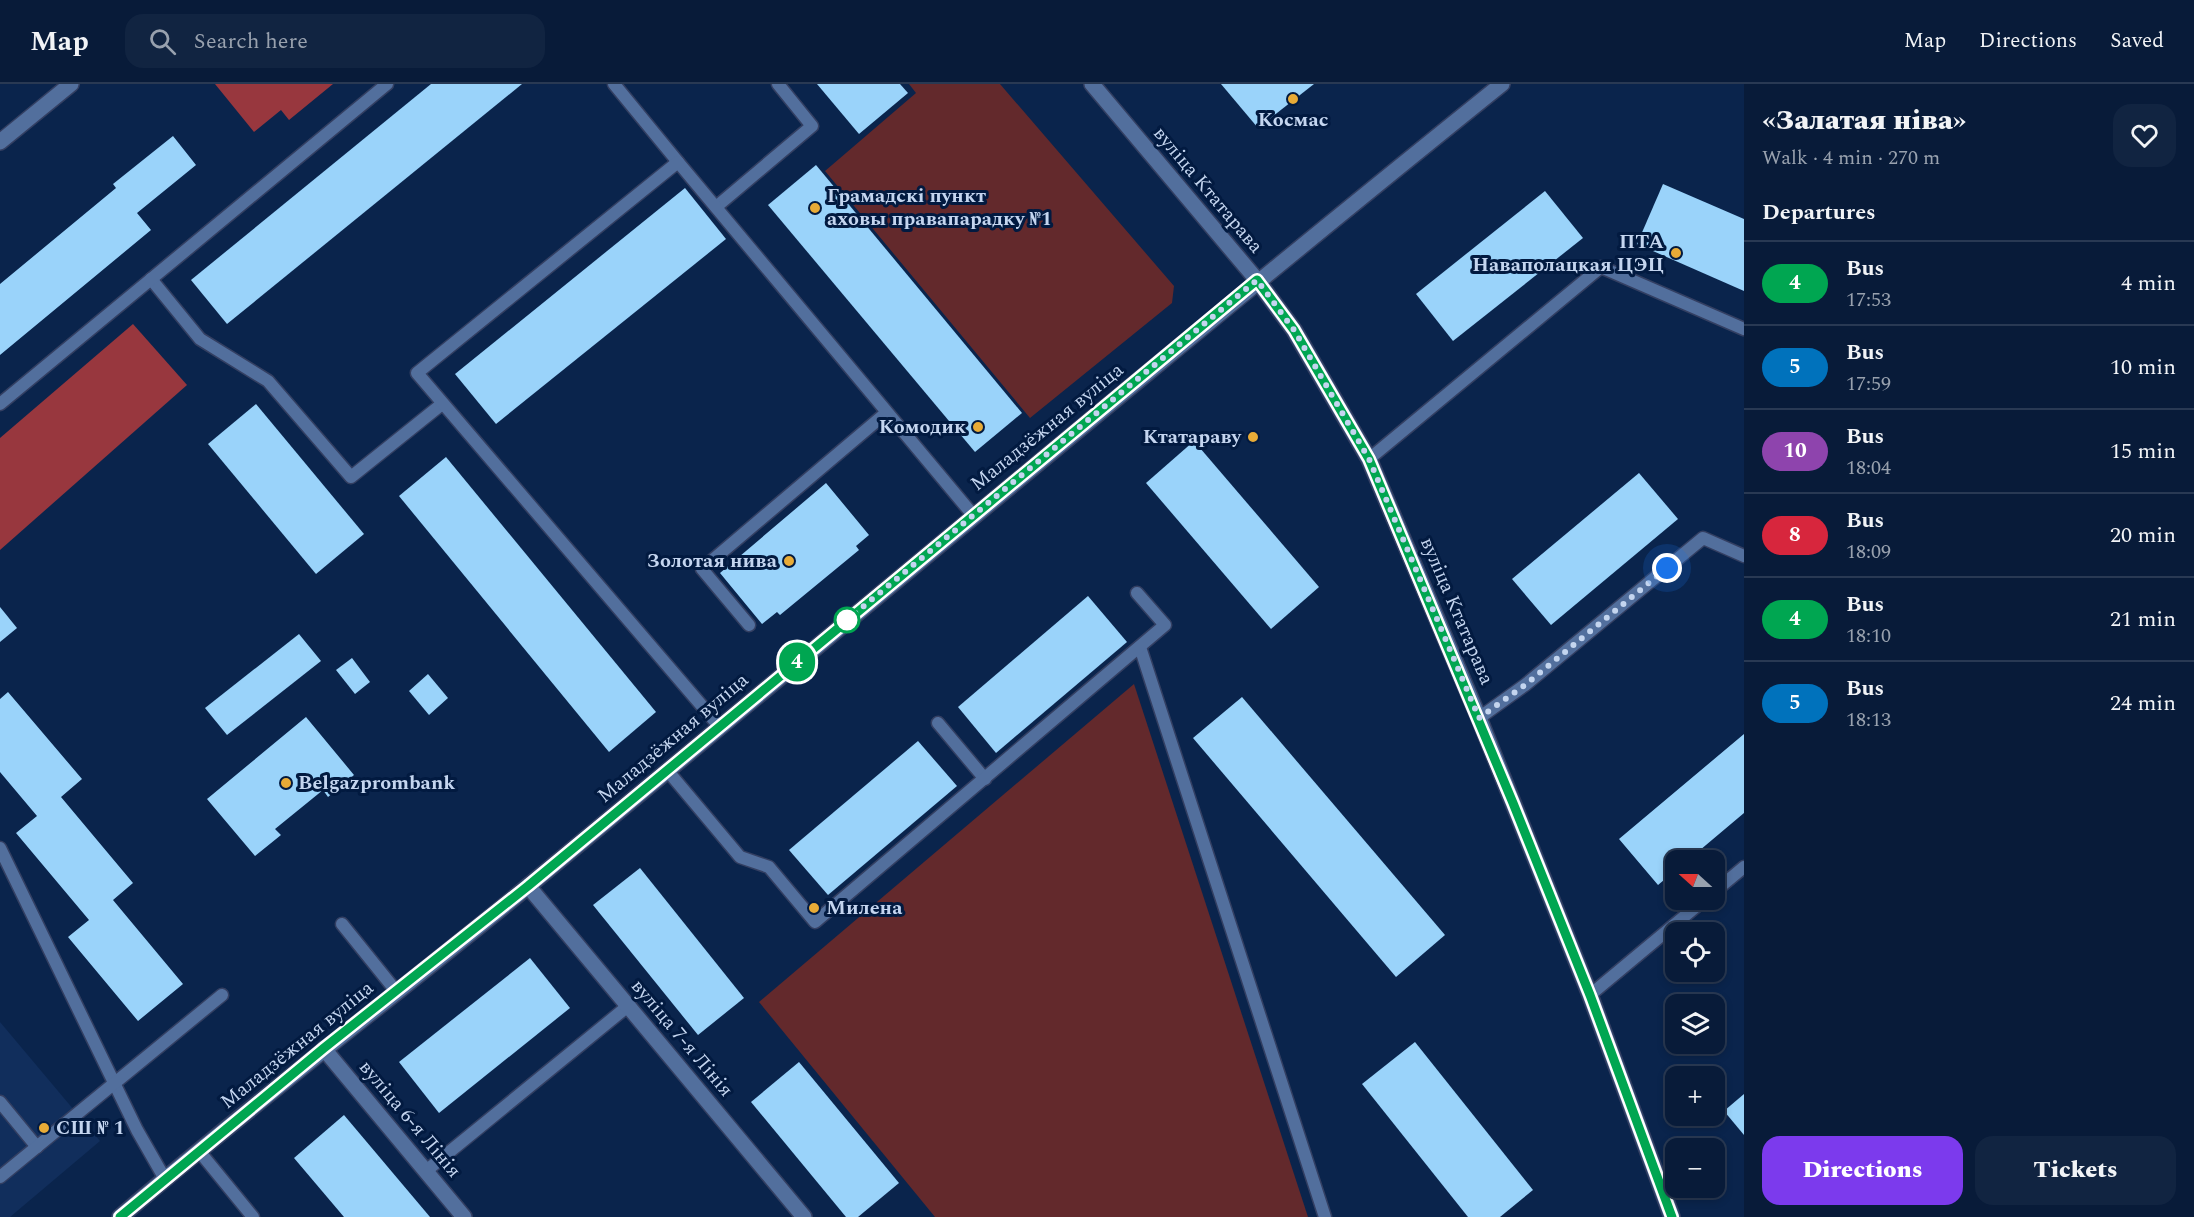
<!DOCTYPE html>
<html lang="en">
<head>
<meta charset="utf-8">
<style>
  body { margin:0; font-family:Spectral,serif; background:#112441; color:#f1f3f6; height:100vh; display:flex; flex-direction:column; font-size:22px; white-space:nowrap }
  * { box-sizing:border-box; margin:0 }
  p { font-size:20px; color:#98a1ae }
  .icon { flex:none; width:33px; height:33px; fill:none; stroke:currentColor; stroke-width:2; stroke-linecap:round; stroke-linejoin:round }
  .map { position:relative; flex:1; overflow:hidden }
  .details { display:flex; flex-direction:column; background:#081b39; width:450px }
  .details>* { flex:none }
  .badge { padding:0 12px; border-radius:20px; font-size:21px; line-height:39px }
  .needle { width:39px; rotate:291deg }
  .tools { position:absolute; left:1665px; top:766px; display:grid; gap:12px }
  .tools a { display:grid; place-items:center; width:60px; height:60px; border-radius:12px; background:#081b39; box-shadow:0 3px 9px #0003,0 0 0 2px #293953; font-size:30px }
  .you { position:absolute; width:30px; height:30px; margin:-15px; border:4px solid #fff; border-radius:50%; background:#1a73e8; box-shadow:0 0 0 9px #1a73e833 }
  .map>.badge { position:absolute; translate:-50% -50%; box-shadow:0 0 0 3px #fff }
  h2 { padding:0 18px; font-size:22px; line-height:54px }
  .round { display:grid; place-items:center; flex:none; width:63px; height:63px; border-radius:18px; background:#112441 }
  .overview { display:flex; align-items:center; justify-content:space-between; height:102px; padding:0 18px }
  h1 { font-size:28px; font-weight:800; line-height:45px }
  .primary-button { display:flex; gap:12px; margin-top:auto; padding:12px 18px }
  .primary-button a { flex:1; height:69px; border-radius:18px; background:#7c3aed; color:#fff; font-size:24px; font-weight:800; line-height:69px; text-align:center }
  .primary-button a+a { background:#112441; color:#f1f3f6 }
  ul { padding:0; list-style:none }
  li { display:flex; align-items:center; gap:18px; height:84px; padding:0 18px; border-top:2px solid #293953 }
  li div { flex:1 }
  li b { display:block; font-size:22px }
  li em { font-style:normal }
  li .badge { min-width:66px; font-weight:700; text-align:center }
  header { display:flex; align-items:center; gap:36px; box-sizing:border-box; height:84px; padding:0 30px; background:#081b39; border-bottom:2px solid #293953 }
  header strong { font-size:28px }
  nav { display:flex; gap:33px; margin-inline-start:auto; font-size:21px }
  .search { width:420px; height:54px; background:#112441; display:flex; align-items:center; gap:15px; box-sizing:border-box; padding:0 21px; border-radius:18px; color:#98a1ae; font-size:22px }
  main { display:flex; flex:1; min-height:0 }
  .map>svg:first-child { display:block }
  .built { fill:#112e5c }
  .green { fill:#63292c }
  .forest { fill:#98373e }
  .building { fill:#9ad3fa }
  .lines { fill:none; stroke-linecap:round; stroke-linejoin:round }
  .lane-casing { stroke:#333f62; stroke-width:15 }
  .street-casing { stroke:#333f62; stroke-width:18 }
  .secondary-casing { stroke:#333f62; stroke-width:18 }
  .lane { stroke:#526f9d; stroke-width:12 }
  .street { stroke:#526f9d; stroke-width:15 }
  .secondary { stroke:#526f9d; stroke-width:15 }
  .line-casing { stroke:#fff; stroke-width:14 }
  .line { stroke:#00a651; stroke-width:9 }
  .walk { stroke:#c4d5ef; stroke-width:6; stroke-dasharray:0 10.8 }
  .poi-dot { fill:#e8ab37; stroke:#021a40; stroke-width:2 }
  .stop-dot { fill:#fff; stroke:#00a651; stroke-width:3 }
  .labels { text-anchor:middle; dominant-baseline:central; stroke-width:6; stroke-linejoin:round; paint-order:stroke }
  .poi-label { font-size:20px; font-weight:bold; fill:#c4d5ef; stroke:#021a40; text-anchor:start }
  .street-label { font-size:20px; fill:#c4d5ef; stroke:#021a40 }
</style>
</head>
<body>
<header>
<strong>Map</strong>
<div class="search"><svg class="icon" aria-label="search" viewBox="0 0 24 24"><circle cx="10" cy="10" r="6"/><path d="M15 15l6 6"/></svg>Search here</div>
<nav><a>Map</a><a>Directions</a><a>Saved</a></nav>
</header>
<main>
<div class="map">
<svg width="1744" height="1133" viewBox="0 0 1744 1133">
  <rect width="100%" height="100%" fill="#0a244c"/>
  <!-- built -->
  <polygon class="built" points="0,938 100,1057 10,1133 0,1133"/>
  <!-- green -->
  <g class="green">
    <polygon points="909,0 1000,0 1174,202 1172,219 1030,334 825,87 916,9"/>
    <polygon points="1134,600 1308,1133 935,1133 759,918"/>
  </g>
  <!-- forest -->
  <g class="forest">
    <polygon points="215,0 333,0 289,36 281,26 254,48"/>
    <polygon points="133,240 187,301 0,466 0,354"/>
  </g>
  <!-- building -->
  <g class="building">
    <polygon points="431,0 522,0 227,240 191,196"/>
    <polygon points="817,0 900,0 908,9 859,50"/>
    <polygon points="1221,0 1314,0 1258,44"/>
    <polygon points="173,52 196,81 137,129 151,146 0,271 0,200 116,104 113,100"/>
    <polygon points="816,81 1022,329 975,368 768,121"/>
    <polygon points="1663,100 1744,135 1744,207 1637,160"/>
    <polygon points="685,104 726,155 496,340 455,290"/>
    <polygon points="1545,107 1583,154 1453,257 1416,210"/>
    <polygon points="256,320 364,450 316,490 208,360"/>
    <polygon points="1194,357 1319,503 1271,545 1146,399"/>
    <polygon points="446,373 656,628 609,668 399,412"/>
    <polygon points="1639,389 1678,435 1551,541 1512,495"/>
    <polygon points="826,399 869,451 856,462 859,466 780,531 777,528 762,540 720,489"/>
    <polygon points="1088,512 1127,558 996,669 958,623"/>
    <polygon points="0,523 17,544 0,558"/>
    <polygon points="299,550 321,577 227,651 205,624"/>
    <polygon points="352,574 370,598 355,610 336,586"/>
    <polygon points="428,590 448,614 429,631 409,607"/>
    <polygon points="8,608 82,695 61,713 133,799 113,816 183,900 138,937 68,853 89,836 16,749 37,732 0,688 0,615"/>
    <polygon points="1242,613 1445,851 1396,893 1193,654"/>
    <polygon points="306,633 354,691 328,713 323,706 275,745 281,751 255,772 207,715"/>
    <polygon points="1744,650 1744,729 1687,777 1676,777 1676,786 1658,801 1619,755"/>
    <polygon points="918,657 957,702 828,811 789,766"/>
    <polygon points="640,784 744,914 698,951 593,821"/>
    <polygon points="530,874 570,924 439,1029 399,978"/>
    <polygon points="1415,958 1533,1106 1500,1133 1468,1133 1362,1000"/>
    <polygon points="799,978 899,1099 858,1133 846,1133 751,1018"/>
    <polygon points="1744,1010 1744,1051 1724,1027"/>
    <polygon points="344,1031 430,1133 344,1133 294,1074"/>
  </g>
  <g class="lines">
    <defs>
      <g id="lane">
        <polyline points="614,0 678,78"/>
        <polyline points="716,123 812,42 778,0"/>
        <polyline points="151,195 200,255 268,297 351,393 442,320"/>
        <polyline points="0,320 387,0"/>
        <polyline points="1369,375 1601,183 1744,245"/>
        <polyline points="749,541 702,485 886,329"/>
        <polyline points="1140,563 1325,1133"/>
        <polyline points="1479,634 1525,601 1703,454 1744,472"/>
        <polyline points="938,639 985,695"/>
        <polyline points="720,643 417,289 678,78 973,431"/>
        <polyline points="667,686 740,773 769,783 815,838 1165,541 1137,509"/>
        <polyline points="0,764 137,1046 165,1095"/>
        <polyline points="1714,808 1744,783"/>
        <polyline points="342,840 396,907"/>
        <polyline points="1590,911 1704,816"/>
        <polyline points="0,1018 37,1063"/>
        <polyline points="199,1067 253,1133"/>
        <polyline points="426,1087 628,922"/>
        <polyline points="0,1093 222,911"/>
      </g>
      <g id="street">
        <polyline points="1092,0 1257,196"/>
        <polyline points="0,58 71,0"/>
        <polyline points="528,802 804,1133"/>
        <polyline points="324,965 464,1133"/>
      </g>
      <g id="secondary">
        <polyline points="1257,196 1294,246 1369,375 1479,634 1590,911 1672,1133"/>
        <path d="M 120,1133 C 254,1018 395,912 532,799 C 855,532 1175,263 1502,0"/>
      </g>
    </defs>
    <!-- lane casing -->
    <use href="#lane" class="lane-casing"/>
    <!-- street casing -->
    <use href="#street" class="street-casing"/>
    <!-- secondary casing -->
    <use href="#secondary" class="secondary-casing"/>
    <!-- lane -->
    <use href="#lane" class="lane"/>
    <!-- street -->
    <use href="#street" class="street"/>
    <!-- secondary -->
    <use href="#secondary" class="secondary"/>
  </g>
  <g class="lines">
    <defs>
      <polyline id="line" points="120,1133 324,964 528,802 1257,196 1294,246 1369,375 1513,719 1590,911 1672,1133"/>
    </defs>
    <!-- line casing -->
    <use href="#line" class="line-casing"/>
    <!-- line -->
    <use href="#line" class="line"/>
    <!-- walk -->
    <polyline class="walk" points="847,536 1257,196 1294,246 1369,375 1479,634 1525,601 1667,484"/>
  </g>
  <!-- markers -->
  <g class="poi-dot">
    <circle cx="1293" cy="15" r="6"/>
    <circle cx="815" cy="124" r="6"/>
    <circle cx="1676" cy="169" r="6"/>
    <circle cx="978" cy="343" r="6"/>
    <circle cx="1253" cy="353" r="6"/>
    <circle cx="789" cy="477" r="6"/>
    <circle cx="286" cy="699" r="6"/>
    <circle cx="814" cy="824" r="6"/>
    <circle cx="44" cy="1044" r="6"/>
  </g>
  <circle class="stop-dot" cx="847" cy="536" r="12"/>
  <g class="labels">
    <!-- poi labels -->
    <g class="poi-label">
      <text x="1293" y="36" text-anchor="middle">Космас</text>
      <text x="827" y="112">Грамадскі пункт<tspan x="827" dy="23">аховы правапарадку №1</tspan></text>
      <text x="1664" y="158" text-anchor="end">ПТА<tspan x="1664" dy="23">Наваполацкая ЦЭЦ</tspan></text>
      <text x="966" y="343" text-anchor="end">Комодик</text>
      <text x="1241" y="353" text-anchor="end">Ктатараву</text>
      <text x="777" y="477" text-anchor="end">Золотая нива</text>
      <text x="298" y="699">Belgazprombank</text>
      <text x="826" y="824">Милена</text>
      <text x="56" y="1044">СШ № 1</text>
    </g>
    <!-- street labels -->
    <g class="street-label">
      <text transform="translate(1208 106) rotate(50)">вуліца Ктатарава</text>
      <text transform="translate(1047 343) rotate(-39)">Маладзёжная вуліца</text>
      <text transform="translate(1457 527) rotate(67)">вуліца Ктатарава</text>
      <text transform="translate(673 654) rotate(-40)">Маладзёжная вуліца</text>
      <text transform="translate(682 954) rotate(50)">вуліца 7-я Лінія</text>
      <text transform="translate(297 961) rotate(-39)">Маладзёжная вуліца</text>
      <text transform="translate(410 1035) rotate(50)">вуліца 6-я Лінія</text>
    </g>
  </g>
</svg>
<div class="tools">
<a><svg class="needle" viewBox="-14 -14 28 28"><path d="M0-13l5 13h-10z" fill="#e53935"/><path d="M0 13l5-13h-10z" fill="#98a1ae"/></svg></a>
<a><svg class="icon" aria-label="locate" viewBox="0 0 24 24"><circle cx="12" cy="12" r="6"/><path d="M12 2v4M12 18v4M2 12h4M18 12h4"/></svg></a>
<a><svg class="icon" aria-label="layers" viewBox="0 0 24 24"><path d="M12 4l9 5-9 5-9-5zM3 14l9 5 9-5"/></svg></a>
<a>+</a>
<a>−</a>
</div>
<div class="you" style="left:1667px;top:484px"></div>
<b class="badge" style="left:797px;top:578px;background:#00a651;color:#fff">4</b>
</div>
<section class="details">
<div class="overview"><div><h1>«Залатая ніва»</h1><p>Walk · 4 min · 270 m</p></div><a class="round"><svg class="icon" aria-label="heart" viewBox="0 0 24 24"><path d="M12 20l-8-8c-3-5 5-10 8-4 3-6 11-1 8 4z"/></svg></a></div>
<h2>Departures</h2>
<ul>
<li><span class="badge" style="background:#00a651;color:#fff">4</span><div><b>Bus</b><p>17:53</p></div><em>4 min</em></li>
<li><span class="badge" style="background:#0072bc;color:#fff">5</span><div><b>Bus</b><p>17:59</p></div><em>10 min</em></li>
<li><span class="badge" style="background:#8e44ad;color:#fff">10</span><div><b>Bus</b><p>18:04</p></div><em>15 min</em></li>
<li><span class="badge" style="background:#d7263d;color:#fff">8</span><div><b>Bus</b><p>18:09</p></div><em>20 min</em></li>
<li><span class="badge" style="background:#00a651;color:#fff">4</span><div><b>Bus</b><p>18:10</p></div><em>21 min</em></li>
<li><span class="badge" style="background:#0072bc;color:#fff">5</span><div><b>Bus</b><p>18:13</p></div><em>24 min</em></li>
</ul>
<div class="primary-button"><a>Directions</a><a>Tickets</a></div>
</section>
</main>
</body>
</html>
